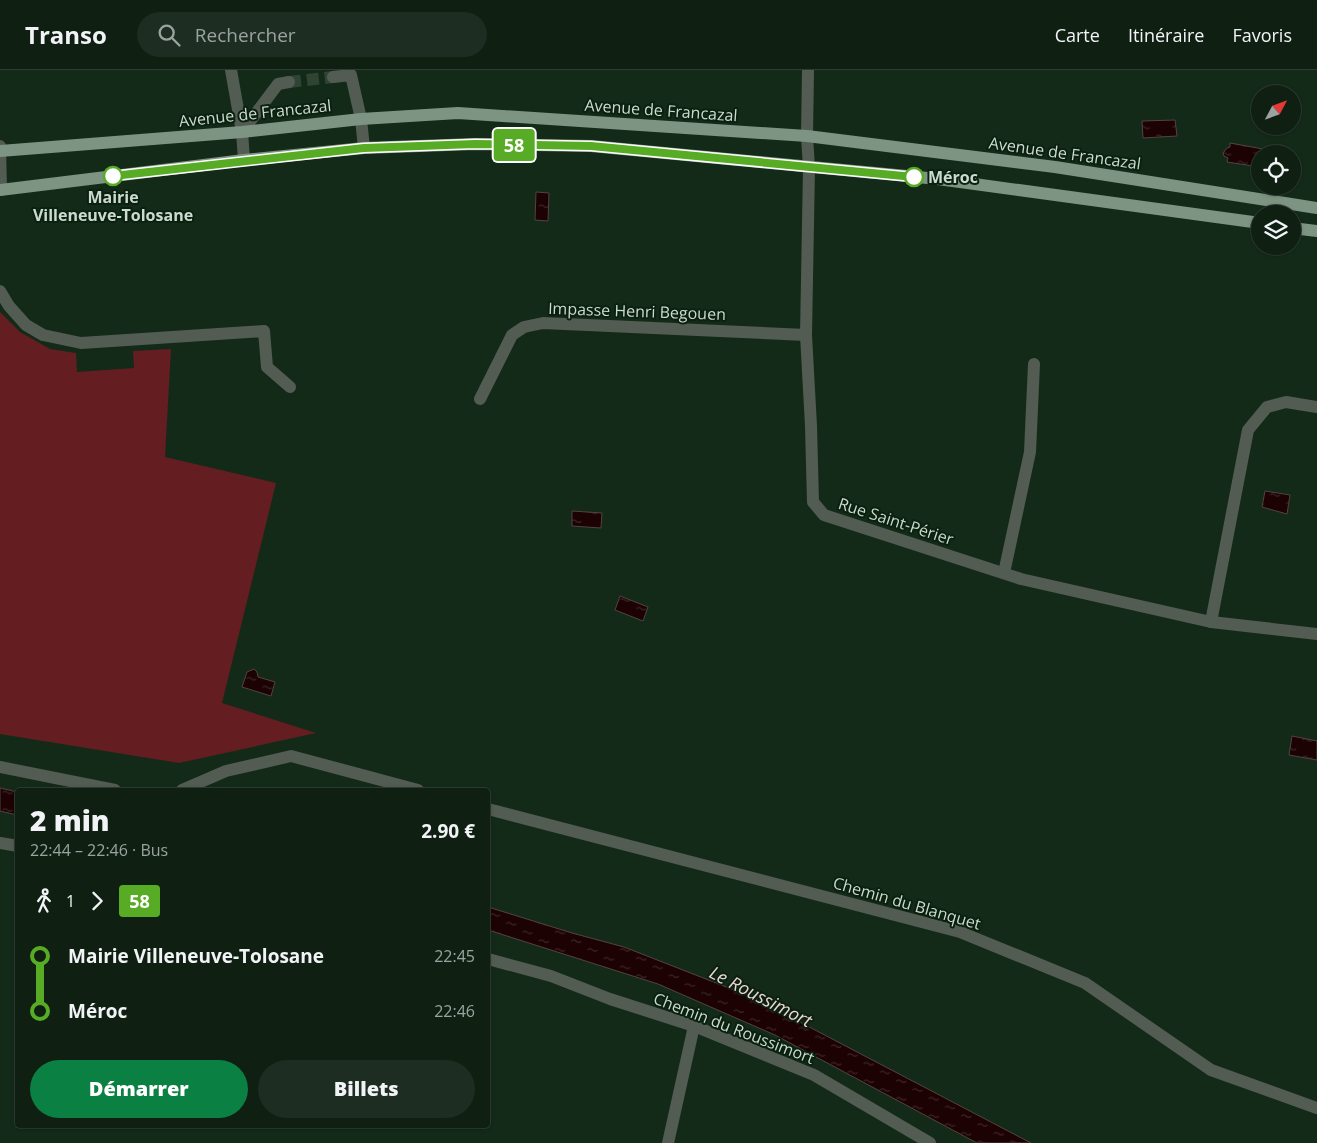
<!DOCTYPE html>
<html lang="fr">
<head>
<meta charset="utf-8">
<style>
  body { margin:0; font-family:"Open Sans",sans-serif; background:#1d2d21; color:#f1f3f6; height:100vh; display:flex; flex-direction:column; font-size:19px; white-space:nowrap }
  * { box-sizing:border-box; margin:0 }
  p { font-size:16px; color:#9ba3a0 }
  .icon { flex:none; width:28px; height:28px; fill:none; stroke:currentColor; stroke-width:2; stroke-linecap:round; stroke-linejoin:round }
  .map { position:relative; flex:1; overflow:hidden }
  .sheet { position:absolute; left:15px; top:718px; width:475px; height:340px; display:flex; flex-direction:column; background:#0f2013; border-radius:5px; box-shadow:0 1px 4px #0004,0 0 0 1px #2f3e33 }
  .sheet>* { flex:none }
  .badge { padding:0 10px; border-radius:4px; font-size:18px; line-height:32px }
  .needle { width:32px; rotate:49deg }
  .controls { position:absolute; left:1251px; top:15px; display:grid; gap:10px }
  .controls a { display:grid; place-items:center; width:50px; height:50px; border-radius:50%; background:#0f2013; box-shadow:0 1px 4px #0004,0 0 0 1px #2f3e33; font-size:25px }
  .map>.badge { position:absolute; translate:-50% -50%; box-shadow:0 0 0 2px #fff }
  .legs { display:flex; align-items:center; gap:8px; height:55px; padding:0 15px; font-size:16px }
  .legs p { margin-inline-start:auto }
  .head { display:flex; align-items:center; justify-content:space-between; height:85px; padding:0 15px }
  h1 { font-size:28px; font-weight:800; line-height:38px }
  .primary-button { display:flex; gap:10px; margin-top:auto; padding:10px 15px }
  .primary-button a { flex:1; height:58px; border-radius:30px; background:#0b8043; color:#fff; font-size:20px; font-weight:800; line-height:58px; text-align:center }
  .primary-button a+a { background:#1d2d21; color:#f1f3f6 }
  ul { padding:0 15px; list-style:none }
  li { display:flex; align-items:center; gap:18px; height:55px; font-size:19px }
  li i { display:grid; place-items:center; width:8px; height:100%; margin:0 6px; background:currentColor }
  li i::after { content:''; width:12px; height:12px; margin:-6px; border:4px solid; border-radius:50%; background:#0f2013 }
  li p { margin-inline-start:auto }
  li:first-child i { background:linear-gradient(#0000 50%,currentColor 0) }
  li:last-child i { background:linear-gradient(currentColor 50%,#0000 0) }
  header { display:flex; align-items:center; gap:30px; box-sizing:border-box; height:70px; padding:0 25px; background:#0f2013; border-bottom:1px solid #2f3e33 }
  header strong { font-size:24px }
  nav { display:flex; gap:28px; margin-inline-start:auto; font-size:18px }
  .search { width:350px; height:45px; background:#1d2d21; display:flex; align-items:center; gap:12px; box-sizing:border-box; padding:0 18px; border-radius:28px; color:#9ba3a0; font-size:19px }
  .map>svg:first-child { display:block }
  .green { fill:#641d21 }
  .water { fill:url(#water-ripples); stroke:#524341 }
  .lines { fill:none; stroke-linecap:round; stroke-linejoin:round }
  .minor-tunnel { stroke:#304434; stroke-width:12; stroke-dasharray:12 6; stroke-linecap:butt }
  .minor { stroke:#525c53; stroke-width:12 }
  .major { stroke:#7e9482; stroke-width:12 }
  .line-1-casing { stroke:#fff; stroke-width:11 }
  .line-1 { stroke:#58ac25; stroke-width:8 }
  .stop-1-dot { fill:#fff; stroke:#58ac25; stroke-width:2.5 }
  .labels { text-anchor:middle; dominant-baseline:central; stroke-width:4; stroke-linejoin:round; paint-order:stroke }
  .street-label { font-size:16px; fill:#cddacf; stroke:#0a2110 }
  .stop-label { font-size:16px; font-weight:bold; fill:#cddacf; stroke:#0a2110; text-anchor:start }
  .water-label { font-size:18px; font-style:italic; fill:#f0d4d3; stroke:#0a2110 }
</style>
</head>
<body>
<header>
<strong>Transo</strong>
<div class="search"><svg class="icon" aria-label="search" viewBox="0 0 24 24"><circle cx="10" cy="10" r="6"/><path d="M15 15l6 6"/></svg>Rechercher</div>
<nav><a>Carte</a><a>Itinéraire</a><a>Favoris</a></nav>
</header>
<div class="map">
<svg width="1317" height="1073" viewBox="0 0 1317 1073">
  <defs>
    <pattern id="water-ripples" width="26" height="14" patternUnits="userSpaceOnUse" patternTransform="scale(1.25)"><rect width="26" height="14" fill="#1d0204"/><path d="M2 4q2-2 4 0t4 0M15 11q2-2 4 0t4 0" fill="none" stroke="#3d2628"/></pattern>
  </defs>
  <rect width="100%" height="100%" fill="#142a19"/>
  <!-- green -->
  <polygon class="green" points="0,242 20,262 50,279 76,283 77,302 134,298 133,281 171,279 165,387 276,413 222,633 316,663 179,693 0,664"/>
  <!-- water -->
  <g class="water">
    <polygon points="1175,50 1177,66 1143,68 1142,51"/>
    <polygon points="1230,73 1263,79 1262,84 1260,84 1260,97 1227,92 1228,88 1224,86 1223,83 1227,78 1230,77"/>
    <polygon points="536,122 549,123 548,151 535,150"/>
    <polygon points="1265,421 1290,425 1287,444 1262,437"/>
    <polygon points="572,441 602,443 601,458 572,456"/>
    <polygon points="620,526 648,537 643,551 615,540"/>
    <polygon points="254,599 257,602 258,607 275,612 271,626 242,617 247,602"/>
    <polygon points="1292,666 1317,671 1317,690 1289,685"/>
    <polygon points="0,718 17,722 17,745 0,741"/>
    <polygon points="488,837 572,863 624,877 752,927 1031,1073 977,1073 775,965 658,914 488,860"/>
  </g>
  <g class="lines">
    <!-- minor-tunnel -->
    <polyline class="minor-tunnel" points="289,12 333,7"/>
    <!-- minor -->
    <g class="minor">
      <polyline points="231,0 242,62 244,90"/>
      <polyline points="808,0 807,66 809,98 806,265 811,356 813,432 824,445 1021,509 1211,552 1317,564"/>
      <polyline points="333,7 351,5 361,49 364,78"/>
      <polyline points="242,62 278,14 289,12"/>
      <polyline points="0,76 1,120"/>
      <polyline points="0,221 9,236 26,255 43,265 81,273 264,261 267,297 290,317"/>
      <polyline points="480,329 512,265 524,257 543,253 806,265"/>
      <polyline points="1004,503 1030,382 1034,294"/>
      <polyline points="1211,552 1248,360 1267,337 1286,332 1317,337"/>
      <polyline points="0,697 115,720"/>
      <polyline points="182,720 226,701 291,686 418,720"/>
      <polyline points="488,739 960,862 1085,913 1211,1000 1317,1038"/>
      <polyline points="0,773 18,776"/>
      <polyline points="488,889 551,906 610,929 694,956 814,1005 930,1073"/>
      <polyline points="668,1073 694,956"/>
    </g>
    <!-- major -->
    <g class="major">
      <polyline points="0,81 242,62 361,49 458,43 807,66 1055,97 1317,138"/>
      <polyline points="0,120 244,90 364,78 475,74 591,76 938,109 1260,153"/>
      <polyline points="1292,158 1317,161"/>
    </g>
  </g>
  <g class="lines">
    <defs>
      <polyline id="line-1" points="113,106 364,78 475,74 591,76 914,107"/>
    </defs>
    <!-- line-1 casing -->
    <use href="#line-1" class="line-1-casing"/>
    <!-- line-1 -->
    <use href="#line-1" class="line-1"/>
  </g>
  <!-- markers -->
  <g class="stop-1-dot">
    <circle cx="113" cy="106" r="9"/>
    <circle cx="914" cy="107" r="9"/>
  </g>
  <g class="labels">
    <!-- street labels -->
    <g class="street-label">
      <text transform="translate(661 40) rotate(4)">Avenue de Francazal</text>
      <text transform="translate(255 43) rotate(-6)">Avenue de Francazal</text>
      <text transform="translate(1065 83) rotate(8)">Avenue de Francazal</text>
      <text transform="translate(637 241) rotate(2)">Impasse Henri Begouen</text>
      <text transform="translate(896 451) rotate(18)">Rue Saint-Périer</text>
      <text transform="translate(907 833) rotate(16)">Chemin du Blanquet</text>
      <text transform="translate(734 958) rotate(21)">Chemin du Roussimort</text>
    </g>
    <!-- stop labels -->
    <g class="stop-label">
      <text x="928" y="107">Méroc</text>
      <text x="113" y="127" text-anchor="middle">Mairie<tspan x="113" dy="18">Villeneuve-Tolosane</tspan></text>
    </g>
    <!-- water labels -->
    <g class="water-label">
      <text transform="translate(761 926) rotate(27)">Le Roussimort</text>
    </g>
  </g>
</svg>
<div class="controls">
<a><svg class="needle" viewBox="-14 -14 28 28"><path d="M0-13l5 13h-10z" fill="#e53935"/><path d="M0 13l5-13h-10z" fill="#9ba3a0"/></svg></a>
<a><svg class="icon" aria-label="locate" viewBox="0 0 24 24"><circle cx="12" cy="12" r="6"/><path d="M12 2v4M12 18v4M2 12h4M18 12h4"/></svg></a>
<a><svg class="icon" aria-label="layers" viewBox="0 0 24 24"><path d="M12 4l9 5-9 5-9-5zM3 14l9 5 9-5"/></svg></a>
</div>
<b class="badge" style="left:514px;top:75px;background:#58ac25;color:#fff">58</b>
<section class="sheet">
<div class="head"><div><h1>2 min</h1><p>22:44 – 22:46 · Bus</p></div><b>2.90 €</b></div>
<div class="legs"><svg class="icon" aria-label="walk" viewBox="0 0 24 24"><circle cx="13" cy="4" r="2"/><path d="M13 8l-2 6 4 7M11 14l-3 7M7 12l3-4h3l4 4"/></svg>1<svg class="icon" aria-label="forward" viewBox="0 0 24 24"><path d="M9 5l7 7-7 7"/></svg><b class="badge" style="background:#58ac25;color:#fff">58</b></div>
<ul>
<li><i style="color:#58ac25"></i><b>Mairie Villeneuve-Tolosane</b><p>22:45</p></li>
<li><i style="color:#58ac25"></i><b>Méroc</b><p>22:46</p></li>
</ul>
<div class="primary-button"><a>Démarrer</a><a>Billets</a></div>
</section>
</div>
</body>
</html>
